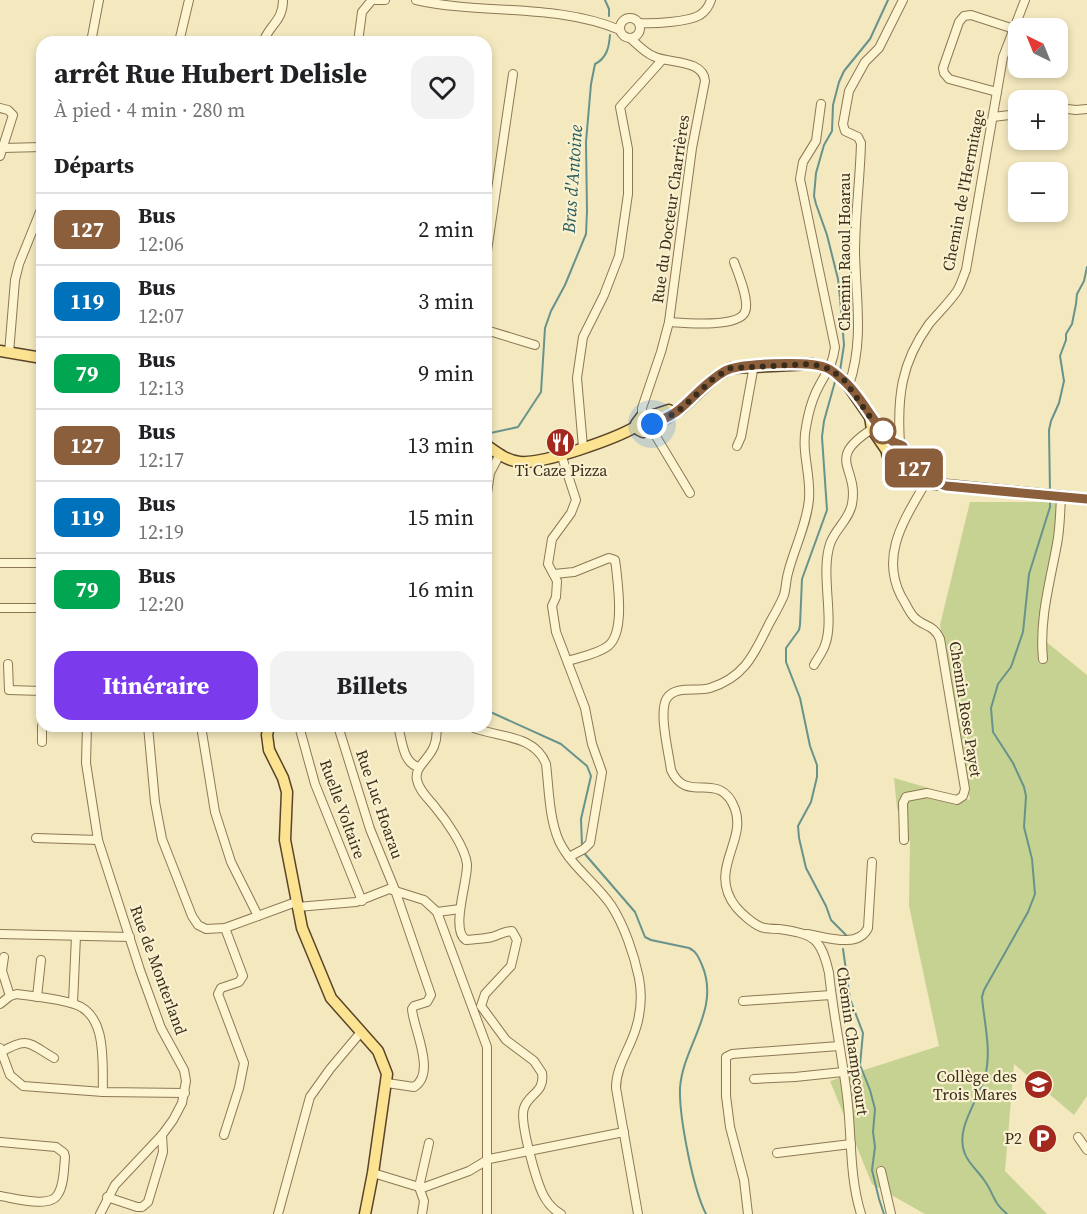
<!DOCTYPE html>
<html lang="fr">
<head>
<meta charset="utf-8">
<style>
  body { margin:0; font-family:"Source Serif 4",serif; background:#f2f2f2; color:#202124; height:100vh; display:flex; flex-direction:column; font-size:22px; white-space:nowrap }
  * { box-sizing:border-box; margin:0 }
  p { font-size:20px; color:#757577 }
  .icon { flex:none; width:33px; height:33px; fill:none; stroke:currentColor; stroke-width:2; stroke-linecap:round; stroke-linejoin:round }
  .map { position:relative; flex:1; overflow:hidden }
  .drawer { position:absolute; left:36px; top:36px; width:456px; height:696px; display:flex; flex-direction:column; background:#fff; border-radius:18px; box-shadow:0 3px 9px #0003 }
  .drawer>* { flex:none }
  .badge { padding:0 12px; border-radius:9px; font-size:21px; line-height:39px }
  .needle { width:39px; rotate:317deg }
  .tools { position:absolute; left:1008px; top:18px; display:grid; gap:12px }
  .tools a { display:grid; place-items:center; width:60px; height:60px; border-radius:12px; background:#fff; box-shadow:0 3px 9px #0003; font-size:30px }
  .you { position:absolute; width:30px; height:30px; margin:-15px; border:4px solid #fff; border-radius:50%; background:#1a73e8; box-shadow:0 0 0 9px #1a73e833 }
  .map>.badge { position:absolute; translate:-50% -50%; box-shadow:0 0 0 3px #fff }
  h2 { padding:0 18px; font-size:22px; line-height:54px }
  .round { display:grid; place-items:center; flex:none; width:63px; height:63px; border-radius:18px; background:#f2f2f2 }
  .head { display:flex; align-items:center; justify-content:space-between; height:102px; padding:0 18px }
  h1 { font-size:28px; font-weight:700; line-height:45px }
  .button { display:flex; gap:12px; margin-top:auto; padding:12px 18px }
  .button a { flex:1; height:69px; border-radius:18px; background:#7c3aed; color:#fff; font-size:24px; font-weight:700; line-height:69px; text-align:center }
  .button a+a { background:#f2f2f2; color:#202124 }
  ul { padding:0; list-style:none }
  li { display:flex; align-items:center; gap:18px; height:72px; padding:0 18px; border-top:2px solid #e0e0e0 }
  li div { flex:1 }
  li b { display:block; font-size:22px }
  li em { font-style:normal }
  li .badge { min-width:66px; font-weight:700; text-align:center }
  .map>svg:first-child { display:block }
  .green { fill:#c5d291 }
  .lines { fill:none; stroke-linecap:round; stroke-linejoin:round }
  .stream { stroke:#68938c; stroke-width:2 }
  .minor-casing { stroke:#8d7855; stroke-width:10 }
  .major-casing { stroke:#5a442a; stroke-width:13 }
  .minor { stroke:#fdf4d2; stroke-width:8 }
  .major { stroke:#fbe391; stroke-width:10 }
  .line-casing { stroke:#fff; stroke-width:14 }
  .line { stroke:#8b5e3c; stroke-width:9 }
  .walk { stroke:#3b2d1b; stroke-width:6; stroke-dasharray:0 10.8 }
  .stop-dot { fill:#fff; stroke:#8b5e3c; stroke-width:3 }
  .labels { text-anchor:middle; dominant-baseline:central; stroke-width:4.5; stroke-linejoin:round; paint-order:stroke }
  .street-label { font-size:16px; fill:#3b2d1b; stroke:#f9f1cf }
  .poi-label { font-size:16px; fill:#3b2d1b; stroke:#f9f1cf; text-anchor:end }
  .water-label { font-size:18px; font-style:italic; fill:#285c5d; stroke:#f9f1cf }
</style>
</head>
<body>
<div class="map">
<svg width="1087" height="1214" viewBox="0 0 1087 1214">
  <rect width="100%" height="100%" fill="#f3e8be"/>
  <!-- green -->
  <polygon class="green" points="970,502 1061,502 1044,640 1087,675 1087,1096 1074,1115 1014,1064 1005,1171 1047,1214 925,1214 872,1184 830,1081 939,1046 909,906 910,842 897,808 894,778 970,800 940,625"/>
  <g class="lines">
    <!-- stream -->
    <g class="stream">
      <polyline points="605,0 609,9 609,16"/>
      <polyline points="840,371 844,345 840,298 838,279 827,235 816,204 814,196 816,173 824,145 832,131 833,105 839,82 844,71 870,39 888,0"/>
      <polyline points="836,378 824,421 822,437 827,510 802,579 800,625 799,630 786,648 786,662 800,698 810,746 817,765 817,777 811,802 798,826 799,838 806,868 826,906 831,920 847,936"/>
      <path d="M 486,434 L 518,427 L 541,392 L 545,328 L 551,311 L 565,285 L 586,234 L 587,211 L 586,142 L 591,84 L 595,64 C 607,58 609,47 610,35"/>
      <polyline points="1050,492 1049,430 1051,421 1059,403 1064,381 1060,356 1066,340 1066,334 1072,324 1076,304 1077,294 1084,281 1087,267"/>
      <polyline points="486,710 561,744 587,766 591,776 581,819 582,846"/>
      <path d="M 584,853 L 635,912 L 645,937 L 651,940 L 689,948 C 696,951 699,958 702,965 C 721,1010 683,1045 680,1088 C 679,1117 693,1189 706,1214"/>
      <polyline points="843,949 850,999 863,1033 860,1065 870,1090 875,1109 873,1132 875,1147 872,1170 879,1199 884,1214"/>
      <path d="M 1007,1214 C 992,1202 994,1193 984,1180 C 978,1171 969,1164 965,1154 C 954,1129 979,1100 985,1076 C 992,1051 984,1022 982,997 L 984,990 L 1028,912 L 1035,894 L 1032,859 L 1024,827 L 1026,796 L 1024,787 L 1013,763 L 993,732 L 991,708 L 998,684 L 1011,667 L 1023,632 L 1029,574 L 1050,507 L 1050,498"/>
    </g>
    <defs>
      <g id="minor">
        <polyline points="376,0 385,0"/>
        <path d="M 416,0 C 483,15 556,3 620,30"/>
        <circle cx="630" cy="28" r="10"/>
        <path d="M 639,23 C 653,24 688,22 700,15 C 706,11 709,6 711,0"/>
        <path d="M 630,38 C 637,44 644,52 653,56 C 669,64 703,59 705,81 L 692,148 L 669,322 L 661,352 L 642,408 L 642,416"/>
        <polyline points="91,42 99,0"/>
        <polyline points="179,42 189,0"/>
        <path d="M 263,42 C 270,24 283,21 283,0"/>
        <polyline points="358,42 362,12 372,0"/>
        <polyline points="997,92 949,79 944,73 943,68 959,22 964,16 971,15 1014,29"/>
        <path d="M 821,104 L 816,141 L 803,162 L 800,179 L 835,347 C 832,369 825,373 816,392 C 811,403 808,415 806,427 C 801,452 811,474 809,499 C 807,524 794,549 788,573 C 786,580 786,588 784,595 C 780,605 774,615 769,624 C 754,654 745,677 710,688 C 697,692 676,685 667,698 C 658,711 669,754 671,770 C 687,806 720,768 735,809 C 747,842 707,870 736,907 C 741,913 753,924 761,927 C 766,929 774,929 779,929 C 814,934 821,938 829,973 C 833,1014 842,1054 847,1096 C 852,1135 849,1176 861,1214"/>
        <polyline points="0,108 8,110 13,115 0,156"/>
        <polyline points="1058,108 1076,110 1087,109"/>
        <polyline points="993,117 1018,114"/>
        <polyline points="3,148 42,147"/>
        <polyline points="486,258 513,74"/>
        <path d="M 669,322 C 684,323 738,328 745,312 C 750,301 738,273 734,262"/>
        <polyline points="486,330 535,345"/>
        <polyline points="9,353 15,280 19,264 42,207"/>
        <path d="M 849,385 C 864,341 856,299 855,253 C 855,217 860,180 861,143 L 858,137 L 845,131 L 843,124 L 849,91 L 865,62 L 879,48 L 903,0"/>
        <polyline points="651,428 690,493"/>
        <path d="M 900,444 C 897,397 901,363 929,324 C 938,313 949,303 957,291 C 961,285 963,277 966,270 L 1003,57 L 1025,0"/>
        <polyline points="737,446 741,437 754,365"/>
        <polyline points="583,447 577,378 583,337 604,295 619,256 628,194 628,149 620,107 662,60"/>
        <polyline points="561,454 576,500 571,513 552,539 548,564 557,581 556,597 552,606 556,632 585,708 592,744 602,772 590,843 584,849 569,857"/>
        <polyline points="486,500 490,473 500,454"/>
        <polyline points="0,563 42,563"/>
        <path d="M 554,574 L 574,572 L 609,558 L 615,560 L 616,567 C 618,586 625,633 608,646 C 598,654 580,657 568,661"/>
        <polyline points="0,608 42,608"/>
        <path d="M 1043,659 C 1039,620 1050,582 1057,544 C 1060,529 1060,513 1061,498"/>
        <polyline points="8,664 9,690 42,691"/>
        <path d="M 814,665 C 817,659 823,652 825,645 C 835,619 820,575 830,544 C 835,529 849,520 852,504 C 859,466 824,460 872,429"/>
        <polyline points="87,726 86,763 98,840 140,970 161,1028 184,1070 186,1081 182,1103 173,1120 162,1135 115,1185 100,1214"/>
        <polyline points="148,726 155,802 162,839 192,916 198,925 206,929 225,928 296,902"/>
        <polyline points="201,726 215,812 231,862 258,916"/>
        <polyline points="299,726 315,784 362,901"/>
        <path d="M 338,726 L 370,829 L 395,890 L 431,995 L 427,1002 L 414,1006 L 412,1009 C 413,1028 437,1073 414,1087 L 387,1083"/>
        <path d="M 398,726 C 402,740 403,764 419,767"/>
        <path d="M 436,726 C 441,757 413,762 417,780 C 419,791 429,799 435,807 C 446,820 465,847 467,864 C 468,881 450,930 466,940 C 474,939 483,939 492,937 C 499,935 505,931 512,931 L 517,940 L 511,966 L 485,994 L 481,1006 L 506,1040 L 534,1061 L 542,1073 C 545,1093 529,1093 524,1108 C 519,1121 537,1185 545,1198 C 549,1205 554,1210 561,1214"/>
        <path d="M 469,726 C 495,738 534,733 546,764 C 549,789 549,818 559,841 C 571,866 595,882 611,905 C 624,925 634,954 639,978 C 642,994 641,1012 636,1028 C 630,1049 616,1066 616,1088 L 638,1214"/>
        <polyline points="42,742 42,726"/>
        <polyline points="36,838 98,840"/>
        <path d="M 904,840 L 903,803 L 906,797 L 927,793 L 957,800 L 963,796 L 965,789 L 940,639 C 933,623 922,627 913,616 C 908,610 905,602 901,596 C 879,553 907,516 927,480"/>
        <polyline points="297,907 356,902 389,889 424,900 437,912 487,1047 487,1214"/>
        <polyline points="437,912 460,909"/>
        <polyline points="0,934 130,937"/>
        <path d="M 807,934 C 826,937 858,949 868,928 L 872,862"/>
        <polyline points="4,957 2,971 10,996"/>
        <polyline points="37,997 41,960"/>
        <polyline points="743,1001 831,995"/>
        <polyline points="73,1003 76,936"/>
        <path d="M 0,1004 L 10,996 L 17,994 C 36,997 56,998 74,1004 C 108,1014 102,1064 103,1092"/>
        <polyline points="0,1048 10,1075 23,1086 103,1092 185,1093"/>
        <path d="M 1,1052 C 29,1036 28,1043 54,1058"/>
        <polyline points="754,1079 795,1077 843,1072"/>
        <polyline points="224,1135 239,1088 244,1063 218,994 221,988 239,982 243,976 225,928"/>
        <polyline points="1078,1137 1087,1150"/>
        <path d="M 0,1142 L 56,1147 L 64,1153 L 65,1157 C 64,1168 64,1185 58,1194 C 51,1209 14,1198 0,1196"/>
        <polyline points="777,1153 851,1144"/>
        <polyline points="881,1171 891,1214"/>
        <polyline points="373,1173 419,1187 425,1187 469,1171 489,1159 624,1132"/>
        <polyline points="107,1197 137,1207 142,1207 148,1202 163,1152 162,1135"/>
        <polyline points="278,1214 310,1097 330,1069 361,1032"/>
        <polyline points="422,1214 424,1201 419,1187 429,1143"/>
        <polyline points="748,1214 744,1180 730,1127 726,1096 726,1057 732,1054 744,1053 839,1046"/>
      </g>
      <g id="major">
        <polyline points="0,351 42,358"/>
        <polyline points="870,417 872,429 887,451"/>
        <polyline points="652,424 667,418 682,408 714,378 731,368 812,364 830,369 845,381 870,417 894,443"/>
        <polyline points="652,424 650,430 643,432 639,430 636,424 642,416 648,417 669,410"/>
        <circle cx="896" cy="452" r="9"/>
        <path d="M 486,445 C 496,452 507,461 520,462 C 544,464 615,439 637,426"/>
        <path d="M 903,457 C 912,468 924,472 933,482"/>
        <polyline points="893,460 913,477 925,483 1087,499"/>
        <polyline points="269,726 267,735 269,750 283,778 287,792 285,840 302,928 331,998 378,1051 387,1074 373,1173 365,1214"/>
      </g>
    </defs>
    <!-- minor casing -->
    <use href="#minor" class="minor-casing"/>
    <!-- major casing -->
    <use href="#major" class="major-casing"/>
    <!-- minor -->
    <use href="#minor" class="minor"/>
    <!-- major -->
    <use href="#major" class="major"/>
  </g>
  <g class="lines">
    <defs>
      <path id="line" d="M 652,424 C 662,420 672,416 680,409 C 695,396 707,381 725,371 C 739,363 808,361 824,367 C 832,369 837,375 843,380 C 862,396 872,423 891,440 C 895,444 898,443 903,446 L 905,451 L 903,457 C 912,469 932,482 946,486 L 1087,499"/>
    </defs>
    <!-- line casing -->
    <use href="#line" class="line-casing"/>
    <!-- line -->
    <use href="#line" class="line"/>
    <!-- walk -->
    <polyline class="walk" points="652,424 667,418 682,408 714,378 731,368 812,364 830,369 845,381 870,417 887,436 883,431"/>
  </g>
  <!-- icons -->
  <defs>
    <symbol id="restaurant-disc" viewBox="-11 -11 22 22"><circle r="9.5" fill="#a3281d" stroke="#f9f1cf"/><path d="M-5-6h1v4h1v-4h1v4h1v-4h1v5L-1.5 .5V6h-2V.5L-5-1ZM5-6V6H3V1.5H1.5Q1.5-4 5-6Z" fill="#fff"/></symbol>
    <symbol id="school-disc" viewBox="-11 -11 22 22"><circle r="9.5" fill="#a3281d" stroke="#f9f1cf"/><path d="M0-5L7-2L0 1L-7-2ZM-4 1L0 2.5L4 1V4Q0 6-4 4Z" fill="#fff"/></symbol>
    <symbol id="parking-disc" viewBox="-11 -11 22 22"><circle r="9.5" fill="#a3281d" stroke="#f9f1cf"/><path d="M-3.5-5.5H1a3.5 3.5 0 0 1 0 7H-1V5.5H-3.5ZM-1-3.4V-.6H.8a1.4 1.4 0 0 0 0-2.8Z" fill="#fff"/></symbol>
  </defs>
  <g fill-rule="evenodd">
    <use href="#restaurant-disc" x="544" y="426" width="33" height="33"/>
    <use href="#school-disc" x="1022" y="1068" width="33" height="33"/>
    <use href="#parking-disc" x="1026" y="1122" width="33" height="33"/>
  </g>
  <!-- markers -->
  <circle class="stop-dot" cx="883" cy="431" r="12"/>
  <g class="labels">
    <!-- street labels -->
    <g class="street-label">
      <text transform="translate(963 190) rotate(-79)">Chemin de l'Hermitage</text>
      <text transform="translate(670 209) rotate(-82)">Rue du Docteur Charrières</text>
      <text transform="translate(844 252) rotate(-90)">Chemin Raoul Hoarau</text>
      <text transform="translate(966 709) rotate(81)">Chemin Rose Payet</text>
      <text transform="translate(380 804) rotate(71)">Rue Luc Hoarau</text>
      <text transform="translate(343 809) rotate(70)">Ruelle Voltaire</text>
      <text transform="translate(159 970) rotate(70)">Rue de Monterland</text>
      <text transform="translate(853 1041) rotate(82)">Chemin Champcourt</text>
    </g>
    <!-- poi labels -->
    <g class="poi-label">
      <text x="561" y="470" text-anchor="middle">Ti Caze Pizza</text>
      <text x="1017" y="1076">Collège des<tspan x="1017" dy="18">Trois Mares</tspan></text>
      <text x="1022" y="1138">P2</text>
    </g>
    <!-- water labels -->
    <g class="water-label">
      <text transform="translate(572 179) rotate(-86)">Bras d'Antoine</text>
    </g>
  </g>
</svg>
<div class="tools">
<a><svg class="needle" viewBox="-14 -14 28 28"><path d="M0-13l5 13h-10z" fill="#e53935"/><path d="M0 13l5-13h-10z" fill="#757577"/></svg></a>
<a>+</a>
<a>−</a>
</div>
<div class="you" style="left:652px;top:424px"></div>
<b class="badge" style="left:914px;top:468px;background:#8b5e3c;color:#fff">127</b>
<section class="drawer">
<div class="head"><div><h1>arrêt Rue Hubert Delisle</h1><p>À pied · 4 min · 280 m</p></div><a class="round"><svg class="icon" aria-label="heart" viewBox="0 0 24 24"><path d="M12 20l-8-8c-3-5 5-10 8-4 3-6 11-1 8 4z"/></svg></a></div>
<h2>Départs</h2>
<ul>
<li><span class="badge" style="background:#8b5e3c;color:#fff">127</span><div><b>Bus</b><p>12:06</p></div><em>2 min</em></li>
<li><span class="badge" style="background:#0072bc;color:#fff">119</span><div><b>Bus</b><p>12:07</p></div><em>3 min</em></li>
<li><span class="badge" style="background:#00a651;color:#fff">79</span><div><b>Bus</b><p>12:13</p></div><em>9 min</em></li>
<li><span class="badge" style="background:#8b5e3c;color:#fff">127</span><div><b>Bus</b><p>12:17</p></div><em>13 min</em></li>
<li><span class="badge" style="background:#0072bc;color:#fff">119</span><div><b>Bus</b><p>12:19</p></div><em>15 min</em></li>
<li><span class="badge" style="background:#00a651;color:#fff">79</span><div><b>Bus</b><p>12:20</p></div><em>16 min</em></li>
</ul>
<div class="button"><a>Itinéraire</a><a>Billets</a></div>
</section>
</div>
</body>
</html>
